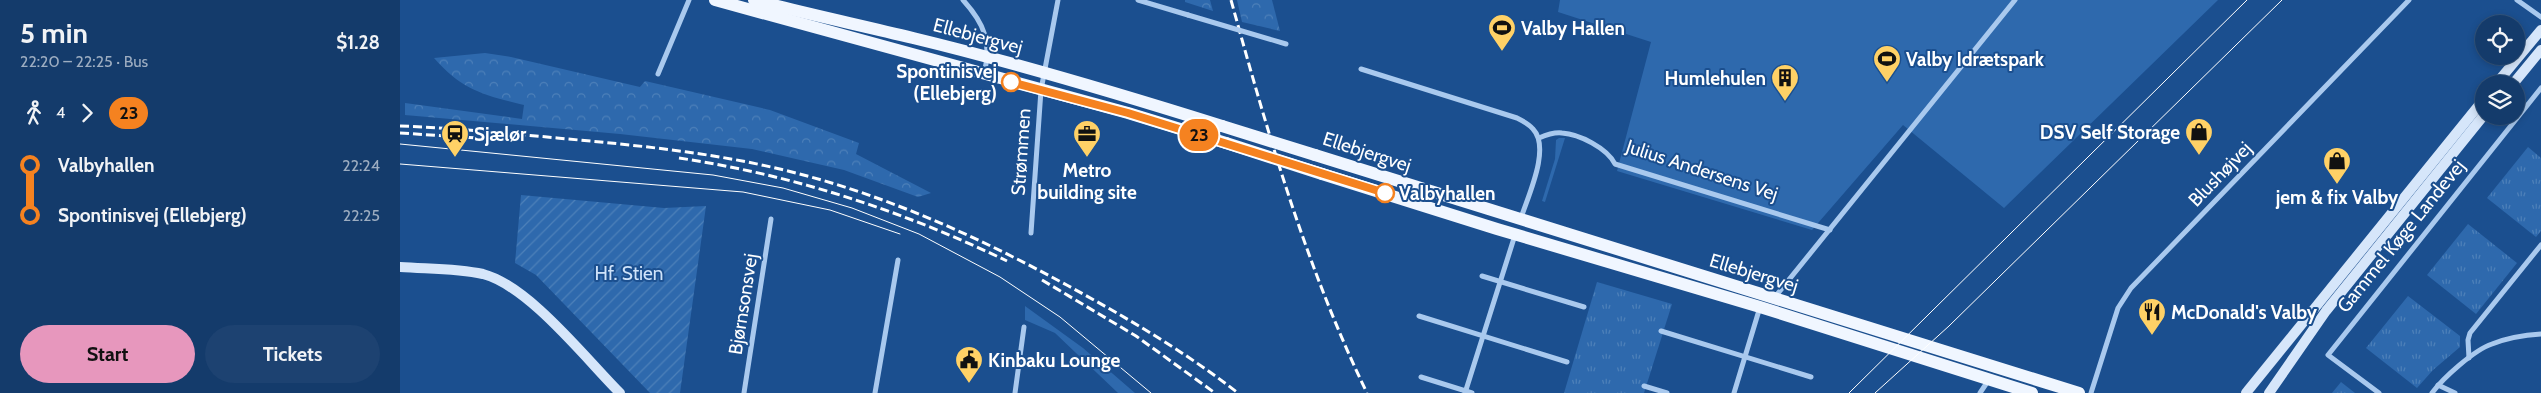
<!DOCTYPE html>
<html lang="en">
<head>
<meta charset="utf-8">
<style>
  body { margin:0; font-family:Cabin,sans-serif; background:#1d4271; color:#f1f3f6; height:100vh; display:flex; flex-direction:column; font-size:19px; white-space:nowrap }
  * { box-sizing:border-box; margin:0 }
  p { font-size:16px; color:#9dadc1 }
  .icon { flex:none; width:28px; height:28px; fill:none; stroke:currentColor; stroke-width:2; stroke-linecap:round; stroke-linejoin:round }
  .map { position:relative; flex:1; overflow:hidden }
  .sheet { display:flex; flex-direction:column; background:#143b6b; width:400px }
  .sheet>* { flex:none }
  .badge { padding:0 10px; border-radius:16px; font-size:18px; line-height:32px }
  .tools { position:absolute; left:2075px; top:15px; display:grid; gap:10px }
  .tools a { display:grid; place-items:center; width:50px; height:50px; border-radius:50%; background:#143b6b; box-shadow:0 2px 8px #0003,0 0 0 1px #33557e; font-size:25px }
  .map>.badge { position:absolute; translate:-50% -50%; box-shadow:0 0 0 2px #fff }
  .legs { display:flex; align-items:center; gap:8px; height:55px; padding:0 20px; font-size:16px }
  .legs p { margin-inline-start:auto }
  .head { display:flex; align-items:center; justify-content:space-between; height:85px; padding:0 20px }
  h1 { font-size:28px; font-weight:800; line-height:38px }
  .cta { display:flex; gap:10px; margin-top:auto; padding:10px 20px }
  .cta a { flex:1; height:58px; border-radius:30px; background:#e797bd; color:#111; font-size:20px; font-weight:800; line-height:58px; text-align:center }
  .cta a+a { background:#1d4271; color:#f1f3f6 }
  ul { padding:0 20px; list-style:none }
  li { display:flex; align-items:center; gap:18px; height:50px; font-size:19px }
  li i { display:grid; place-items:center; width:8px; height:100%; margin:0 6px; background:currentColor }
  li i::after { content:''; width:12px; height:12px; margin:-6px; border:4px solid; border-radius:50%; background:#143b6b }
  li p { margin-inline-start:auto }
  li:first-child i { background:linear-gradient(#0000 50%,currentColor 0) }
  li:last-child i { background:linear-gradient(currentColor 50%,#0000 0) }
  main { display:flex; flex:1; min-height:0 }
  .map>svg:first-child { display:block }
  .grass { fill:#2e69ad }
  .forest { fill:url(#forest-crowns) }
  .park { fill:url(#park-tufts) }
  .garden { fill:url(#garden-furrows) }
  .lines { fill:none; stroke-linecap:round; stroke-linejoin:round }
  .street { stroke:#a9c9ee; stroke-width:5 }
  .secondary { stroke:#d6e6fa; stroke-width:10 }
  .primary { stroke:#f0f6ff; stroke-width:12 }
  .tram { stroke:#fff; stroke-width:1 }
  .rail { stroke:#fff; stroke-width:3; stroke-dasharray:9 4; stroke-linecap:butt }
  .street-bridge { stroke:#a9c9ee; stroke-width:5 }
  .primary-bridge { stroke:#f0f6ff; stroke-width:12 }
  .line-1-casing { stroke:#fff; stroke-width:11 }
  .line-1 { stroke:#f58220; stroke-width:8 }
  .stop-1-dot { fill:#fff; stroke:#f58220; stroke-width:2.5 }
  .labels { text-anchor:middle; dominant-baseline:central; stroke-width:4; stroke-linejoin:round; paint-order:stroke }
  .poi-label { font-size:19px; font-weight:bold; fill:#fff; stroke:#1b4f8f; text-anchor:start }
  .street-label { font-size:19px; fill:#fff; stroke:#1b4f8f }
  .stop-label { font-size:19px; font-weight:bold; fill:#fff; stroke:#1b4f8f; text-anchor:end }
  .park-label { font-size:19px; fill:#cfe3fa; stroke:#1b4f8f }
</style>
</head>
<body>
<main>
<section class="sheet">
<div class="head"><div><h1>5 min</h1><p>22:20 – 22:25 · Bus</p></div><b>$1.28</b></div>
<div class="legs"><svg class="icon" aria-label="walk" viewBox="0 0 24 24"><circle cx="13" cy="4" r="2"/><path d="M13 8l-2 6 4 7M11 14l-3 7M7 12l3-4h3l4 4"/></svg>4<svg class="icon" aria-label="forward" viewBox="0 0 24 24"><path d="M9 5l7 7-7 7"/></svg><b class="badge" style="background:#f58220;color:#111">23</b></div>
<ul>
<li><i style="color:#f58220"></i><b>Valbyhallen</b><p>22:24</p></li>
<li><i style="color:#f58220"></i><b>Spontinisvej (Ellebjerg)</b><p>22:25</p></li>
</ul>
<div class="cta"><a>Start</a><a>Tickets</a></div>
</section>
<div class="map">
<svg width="2141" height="393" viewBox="0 0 2141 393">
  <defs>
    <pattern id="forest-crowns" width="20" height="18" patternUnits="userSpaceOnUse" patternTransform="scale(1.25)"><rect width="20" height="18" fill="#2e69ad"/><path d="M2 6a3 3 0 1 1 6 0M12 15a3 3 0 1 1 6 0" fill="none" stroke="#4d80b9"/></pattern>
    <pattern id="park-tufts" width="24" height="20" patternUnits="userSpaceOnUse" patternTransform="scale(1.25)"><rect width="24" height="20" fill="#2e69ad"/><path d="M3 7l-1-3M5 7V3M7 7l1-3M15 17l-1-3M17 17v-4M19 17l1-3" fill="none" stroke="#4d80b9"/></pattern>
    <pattern id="garden-furrows" width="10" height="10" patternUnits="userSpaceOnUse" patternTransform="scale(1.25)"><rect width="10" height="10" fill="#2e69ad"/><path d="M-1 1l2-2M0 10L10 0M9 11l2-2" fill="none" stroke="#4d80b9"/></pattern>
  </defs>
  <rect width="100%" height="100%" fill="#1b4f8f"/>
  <!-- grass -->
  <g class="grass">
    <polygon points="1160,0 1818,0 1604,208 1503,125 1412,230 1217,171 1251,42 1158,12"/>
    <polygon points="1159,138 1165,138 1145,202 1142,201 1155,159 1156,140"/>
    <polygon points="625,306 683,348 735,393 718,393 655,333 625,320"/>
  </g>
  <!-- forest -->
  <g class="forest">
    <polygon points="785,0 810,0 813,11 785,2"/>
    <polygon points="837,0 872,0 880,31 842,22"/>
    <path d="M 85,53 L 111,57 L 240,87 L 245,81 L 370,110 L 459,143 L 456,154 L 531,193 L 518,197 L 444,170 L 352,149 L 220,134 L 5,115 L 5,103 L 122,119 L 124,105 C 83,95 62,90 34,58 Z"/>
  </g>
  <!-- park -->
  <g class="park">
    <polygon points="2128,147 2141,158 2141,231 2136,237 2087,198"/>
    <polygon points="2068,224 2117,263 2076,314 2027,275"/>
    <polygon points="1197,282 1272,304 1244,393 1164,393"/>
    <polygon points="2008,296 2060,336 2060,347 2033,370 2017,388 1966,348"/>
    <polygon points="1941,382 1955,393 1932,393"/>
  </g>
  <!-- garden -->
  <polygon class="garden" points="121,195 264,208 306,206 280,393 250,393 136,275 115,263"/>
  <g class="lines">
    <!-- street -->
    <g class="street">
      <path d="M 563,0 C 584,23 592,42 584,74"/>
      <polyline points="738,0 788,15"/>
      <polyline points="2117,0 2141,17"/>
      <path d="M 961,69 L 1117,118 C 1123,121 1129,124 1133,129 C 1151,148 1128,196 1121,218"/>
      <polyline points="258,74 289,0"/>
      <path d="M 1139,138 C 1146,135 1154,132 1162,133 C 1179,134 1207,148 1215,164 L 1430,230"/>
      <polyline points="631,233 641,90 658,0"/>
      <polyline points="1082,276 1184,307"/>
      <polyline points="1375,297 1615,0"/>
      <polyline points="1019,316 1167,362"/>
      <polyline points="1261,331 1411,377"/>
      <polyline points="2069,358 2068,340 2070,333 2141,245"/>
      <polyline points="1021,377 1072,393"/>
      <polyline points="2038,385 2055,393"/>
      <polyline points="1244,386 1267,393"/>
      <polyline points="344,393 371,219"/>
      <polyline points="475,393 498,260"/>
      <polyline points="615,393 624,327"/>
      <polyline points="1065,393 1115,235"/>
      <polyline points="1334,393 1360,307"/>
      <polyline points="1580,393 1588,381"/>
      <polyline points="1691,393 1718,308 1731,288 2009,0"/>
      <polyline points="1979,393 1928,355 2141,88"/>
      <path d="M 2032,393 C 2043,378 2074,350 2092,344 C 2107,338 2125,335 2141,334"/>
    </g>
    <!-- secondary -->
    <g class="secondary">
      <polyline points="2096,84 2141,30"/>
      <polyline points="2113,84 2141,50"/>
      <path d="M 0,267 C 28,269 56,268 83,274 C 129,286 186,359 220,393"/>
      <polyline points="1846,393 2084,99"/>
      <polyline points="1869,393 1926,311 2084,115"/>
    </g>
    <!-- primary -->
    <g class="primary">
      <polyline points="315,0 728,113 826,143"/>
      <path d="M 354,0 C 407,14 460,25 513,38 C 617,63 720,94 822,126"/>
      <polyline points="915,155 1679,393"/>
      <polyline points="922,174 1097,229 1360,307 1632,393"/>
    </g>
    <!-- tram -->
    <g class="tram">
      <polyline points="0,144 313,175 383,188 452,208 519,234 600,277 660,317 751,393"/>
      <polyline points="0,164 343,192 430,210 500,234"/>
      <polyline points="1449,393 1847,0"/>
      <polyline points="1475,393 1549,326 1882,0"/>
    </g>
    <!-- rail -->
    <g class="rail">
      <path d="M 831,0 C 868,134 906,267 967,393"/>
      <path d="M 0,126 C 53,128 105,133 157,138 C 234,145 309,152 384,170 C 483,194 574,235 663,283 C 724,316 784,351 838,393"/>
      <polyline points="0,133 92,139"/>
      <path d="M 279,158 C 393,175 503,211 607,261"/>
      <polyline points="642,280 736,336 815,393"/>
    </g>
    <!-- street-bridge -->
    <polyline class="street-bridge" points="788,15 886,44"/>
    <!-- primary-bridge -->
    <g class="primary-bridge">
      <polyline points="822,126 915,155"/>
      <polyline points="826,143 922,174"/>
    </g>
  </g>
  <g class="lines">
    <defs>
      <polyline id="line-1" points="611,82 728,113 985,193"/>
    </defs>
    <!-- line-1 casing -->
    <use href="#line-1" class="line-1-casing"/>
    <!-- line-1 -->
    <use href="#line-1" class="line-1"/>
  </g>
  <!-- icons -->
  <defs>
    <symbol id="stadium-pin" viewBox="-11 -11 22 30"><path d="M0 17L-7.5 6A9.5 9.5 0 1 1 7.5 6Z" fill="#ffd166" stroke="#1b4f8f"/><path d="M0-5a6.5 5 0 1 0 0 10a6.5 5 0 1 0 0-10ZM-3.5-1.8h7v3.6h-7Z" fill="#111"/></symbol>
    <symbol id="building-pin" viewBox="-11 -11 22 30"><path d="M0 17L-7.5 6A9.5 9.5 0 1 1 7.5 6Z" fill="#ffd166" stroke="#1b4f8f"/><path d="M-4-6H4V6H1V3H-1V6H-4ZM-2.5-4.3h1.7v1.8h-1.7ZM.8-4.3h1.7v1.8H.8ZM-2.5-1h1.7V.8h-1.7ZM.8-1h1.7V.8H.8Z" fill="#111"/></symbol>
    <symbol id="shop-pin" viewBox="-11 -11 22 30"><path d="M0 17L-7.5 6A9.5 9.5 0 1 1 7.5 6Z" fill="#ffd166" stroke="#1b4f8f"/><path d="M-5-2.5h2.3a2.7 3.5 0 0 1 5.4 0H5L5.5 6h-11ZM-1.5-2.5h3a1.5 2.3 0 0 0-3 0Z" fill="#111"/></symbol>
    <symbol id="station-pin" viewBox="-11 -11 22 30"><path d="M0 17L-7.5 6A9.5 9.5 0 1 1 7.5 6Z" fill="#ffd166" stroke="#1b4f8f"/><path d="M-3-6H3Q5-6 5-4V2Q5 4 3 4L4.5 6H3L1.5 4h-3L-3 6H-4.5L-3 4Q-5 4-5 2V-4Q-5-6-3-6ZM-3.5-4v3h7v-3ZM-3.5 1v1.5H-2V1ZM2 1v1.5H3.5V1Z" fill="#111"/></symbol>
    <symbol id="office-pin" viewBox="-11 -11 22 30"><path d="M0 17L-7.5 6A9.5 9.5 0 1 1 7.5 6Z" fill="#ffd166" stroke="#1b4f8f"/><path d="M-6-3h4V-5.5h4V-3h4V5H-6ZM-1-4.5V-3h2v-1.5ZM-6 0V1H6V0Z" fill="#111"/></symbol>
    <symbol id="restaurant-pin" viewBox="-11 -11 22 30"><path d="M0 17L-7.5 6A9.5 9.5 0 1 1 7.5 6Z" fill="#ffd166" stroke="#1b4f8f"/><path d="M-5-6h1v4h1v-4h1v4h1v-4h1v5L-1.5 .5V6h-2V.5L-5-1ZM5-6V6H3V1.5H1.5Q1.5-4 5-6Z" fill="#111"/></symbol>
    <symbol id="civic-pin" viewBox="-11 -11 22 30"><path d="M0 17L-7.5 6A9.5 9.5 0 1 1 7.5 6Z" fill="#ffd166" stroke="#1b4f8f"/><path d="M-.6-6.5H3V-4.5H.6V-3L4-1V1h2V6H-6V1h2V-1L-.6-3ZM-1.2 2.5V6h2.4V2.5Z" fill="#111"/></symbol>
  </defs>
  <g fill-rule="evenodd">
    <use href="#stadium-pin" x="1086" y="12" width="32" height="43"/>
    <use href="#stadium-pin" x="1471" y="43" width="32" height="43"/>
    <use href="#building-pin" x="1369" y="62" width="32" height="43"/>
    <use href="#shop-pin" x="1783" y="116" width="32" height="43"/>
    <use href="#station-pin" x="39" y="118" width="32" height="43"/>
    <use href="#office-pin" x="671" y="118" width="32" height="43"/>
    <use href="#shop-pin" x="1921" y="145" width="32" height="43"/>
    <use href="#restaurant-pin" x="1736" y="296" width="32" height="43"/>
    <use href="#civic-pin" x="553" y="344" width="32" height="43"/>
  </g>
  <!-- markers -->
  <g class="stop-1-dot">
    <circle cx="611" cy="82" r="9"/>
    <circle cx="985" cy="193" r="9"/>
  </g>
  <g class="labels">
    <!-- poi labels -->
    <g class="poi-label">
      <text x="1121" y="28">Valby Hallen</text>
      <text x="1506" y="59">Valby Idrætspark</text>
      <text x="1366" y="78" text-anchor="end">Humlehulen</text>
      <text x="1780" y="132" text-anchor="end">DSV Self Storage</text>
      <text x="74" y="134">Sjælør</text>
      <text x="687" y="170" text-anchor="middle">Metro<tspan x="687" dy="22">building site</tspan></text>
      <text x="1937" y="197" text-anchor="middle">jem &amp; fix Valby</text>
      <text x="1771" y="312">McDonald's Valby</text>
      <text x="588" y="360">Kinbaku Lounge</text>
    </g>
    <!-- street labels -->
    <g class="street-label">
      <text transform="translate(578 36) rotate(15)">Ellebjergvej</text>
      <text transform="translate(621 152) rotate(-86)">Strømmen</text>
      <text transform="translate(967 152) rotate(18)">Ellebjergvej</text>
      <text transform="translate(1302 170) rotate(18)">Julius Andersens Vej</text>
      <text transform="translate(1820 174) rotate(-46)">Blushøjvej</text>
      <text transform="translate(2001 236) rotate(-51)">Gammel Køge Landevej</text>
      <text transform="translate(1354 273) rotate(17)">Ellebjergvej</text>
      <text transform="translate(343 304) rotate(-81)">Bjørnsonsvej</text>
    </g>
    <!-- stop labels -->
    <g class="stop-label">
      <text x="597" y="71">Spontinisvej<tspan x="597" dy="22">(Ellebjerg)</tspan></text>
      <text x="999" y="193" text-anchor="start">Valbyhallen</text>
    </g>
    <!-- park labels -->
    <g class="park-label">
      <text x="229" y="273">Hf. Stien</text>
    </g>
  </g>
</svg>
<div class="tools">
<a><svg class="icon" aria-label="locate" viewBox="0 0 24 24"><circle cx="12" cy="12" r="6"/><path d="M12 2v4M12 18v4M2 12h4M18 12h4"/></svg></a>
<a><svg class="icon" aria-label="layers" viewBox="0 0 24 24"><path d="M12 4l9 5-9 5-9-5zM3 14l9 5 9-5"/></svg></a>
</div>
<b class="badge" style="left:799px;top:135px;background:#f58220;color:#111">23</b>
</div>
</main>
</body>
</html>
